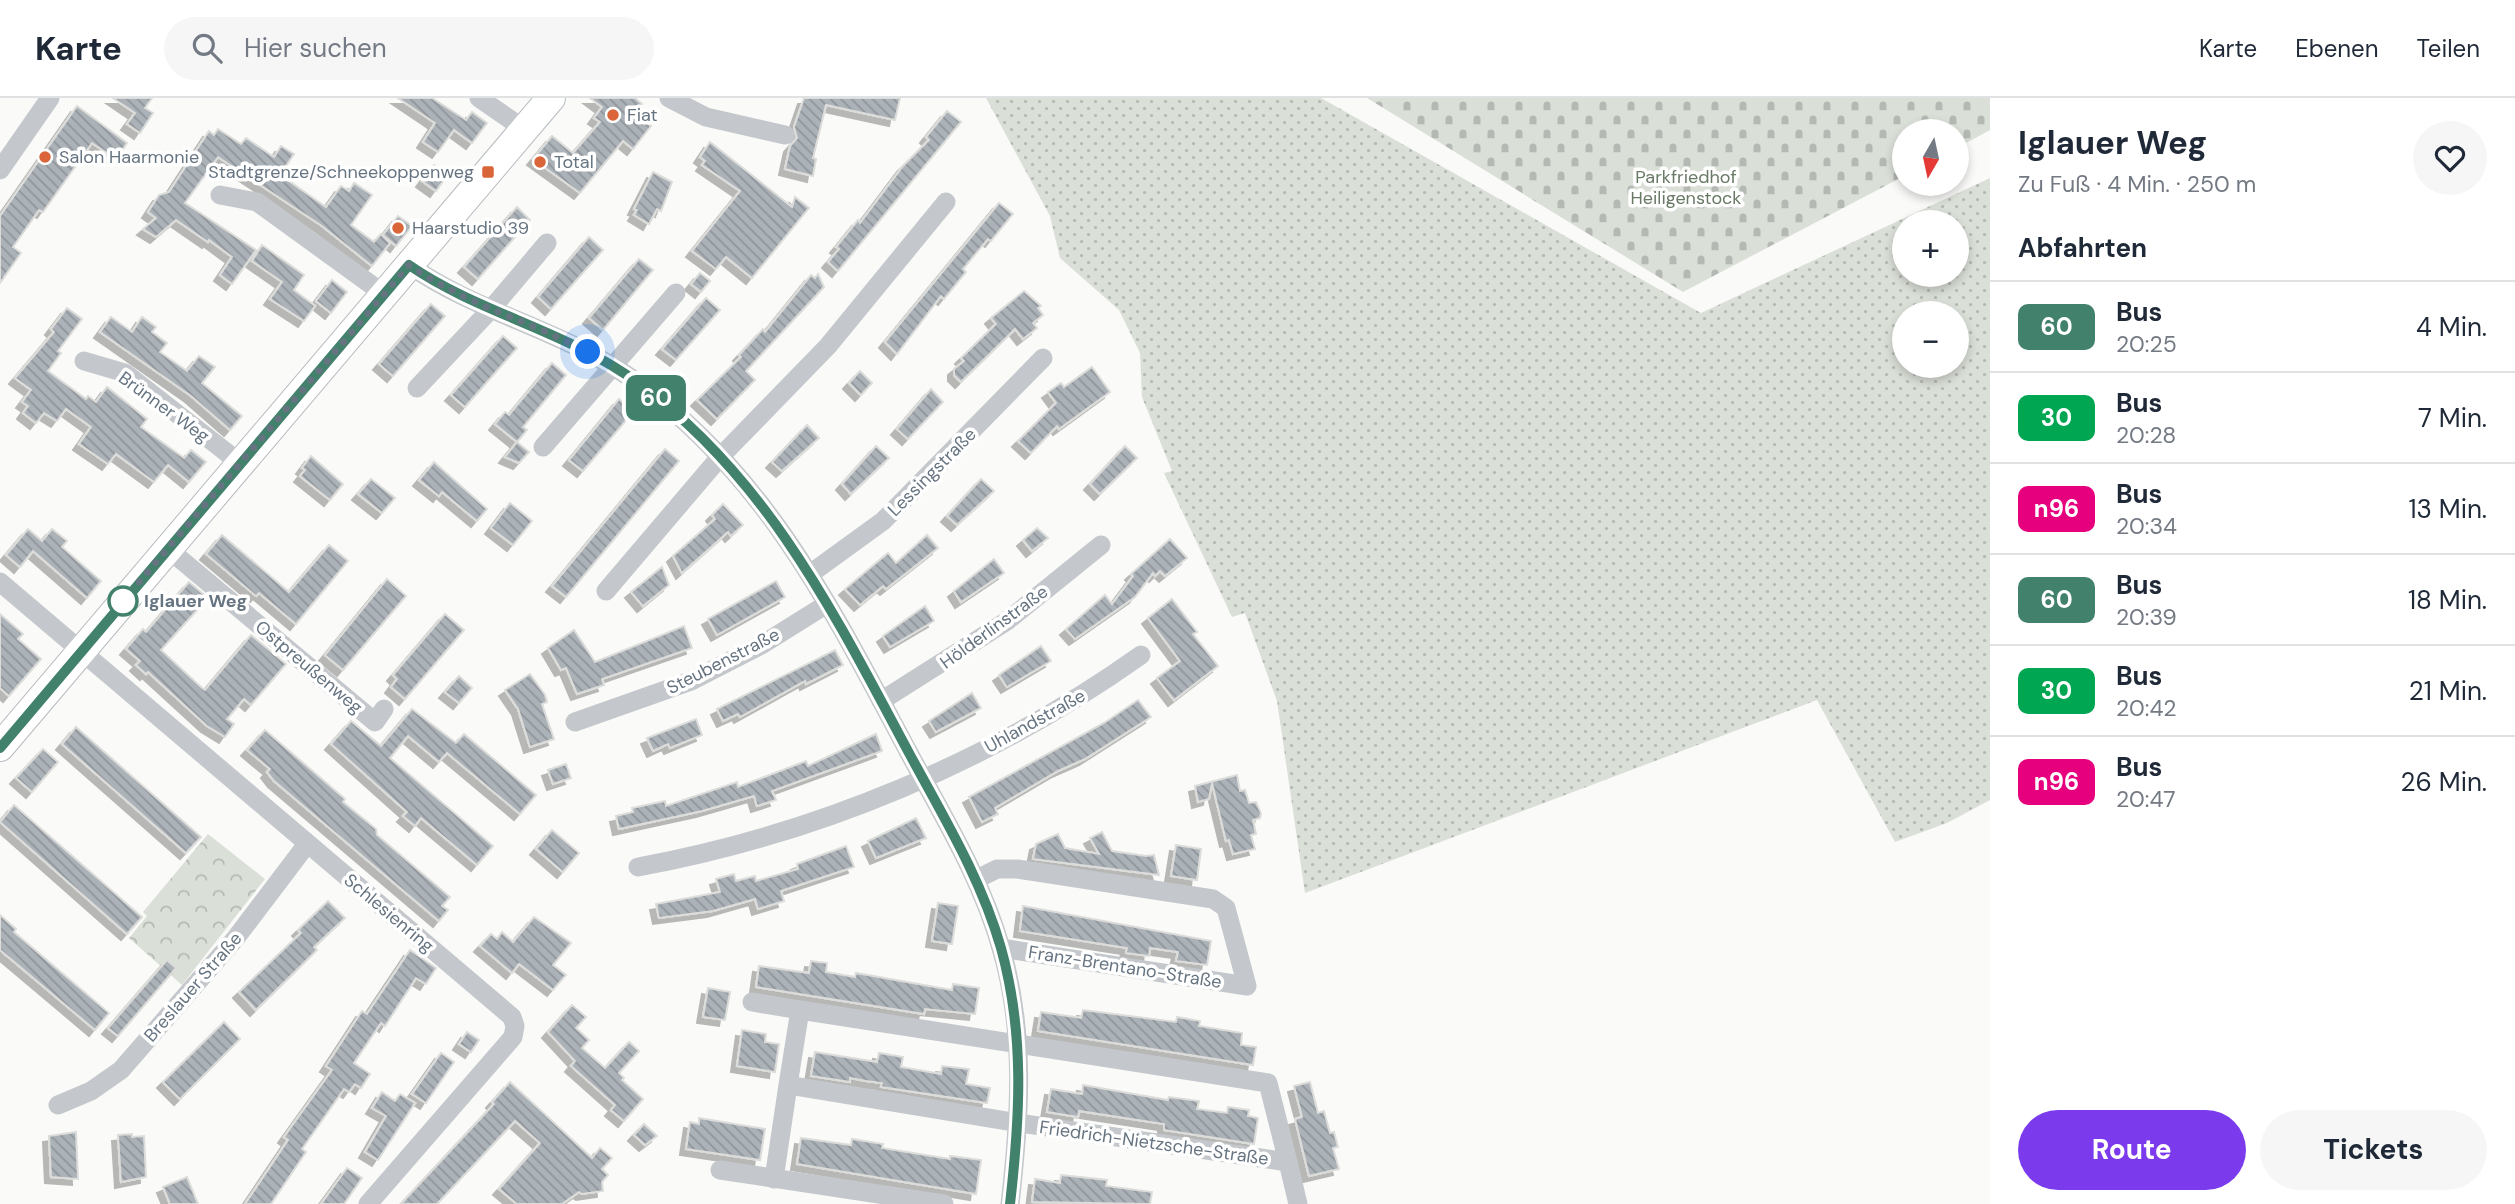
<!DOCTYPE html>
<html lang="de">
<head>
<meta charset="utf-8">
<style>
  body { margin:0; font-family:"DM Sans",sans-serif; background:#f6f6f7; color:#1f2937; height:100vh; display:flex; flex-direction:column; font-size:26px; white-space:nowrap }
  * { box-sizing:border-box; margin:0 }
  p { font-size:23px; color:#747a83 }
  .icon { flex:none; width:38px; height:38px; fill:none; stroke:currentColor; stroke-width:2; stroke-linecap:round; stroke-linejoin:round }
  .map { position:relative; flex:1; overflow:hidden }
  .panel { display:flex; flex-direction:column; background:#fff; width:525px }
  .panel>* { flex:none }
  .badge { padding:0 14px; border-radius:10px; font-size:24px; line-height:46px }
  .needle { width:46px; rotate:189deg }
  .fabs { position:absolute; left:1892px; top:21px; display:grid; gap:14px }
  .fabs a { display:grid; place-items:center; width:77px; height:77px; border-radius:50%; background:#fff; box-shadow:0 4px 10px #0003; font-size:35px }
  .you { position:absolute; width:35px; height:35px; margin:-18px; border:5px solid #fff; border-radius:50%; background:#1a73e8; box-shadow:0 0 0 10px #1a73e833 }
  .map>.badge { position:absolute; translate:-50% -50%; box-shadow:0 0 0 4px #fff }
  h2 { padding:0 28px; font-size:26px; line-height:63px }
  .round { display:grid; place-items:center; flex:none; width:74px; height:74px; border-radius:37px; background:#f6f6f7 }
  .overview { display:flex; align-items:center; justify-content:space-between; height:119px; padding:0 28px }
  h1 { font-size:33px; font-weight:700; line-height:52px }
  .primary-button { display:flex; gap:14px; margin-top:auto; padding:14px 28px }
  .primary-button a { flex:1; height:80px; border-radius:42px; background:#7c3aed; color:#fff; font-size:28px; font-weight:700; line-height:80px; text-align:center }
  .primary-button a+a { background:#f6f6f7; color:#1f2937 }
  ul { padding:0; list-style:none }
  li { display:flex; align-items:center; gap:21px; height:91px; padding:0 28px; border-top:2px solid #e0e1e3 }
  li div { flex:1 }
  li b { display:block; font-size:26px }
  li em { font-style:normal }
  li .badge { min-width:77px; font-weight:700; text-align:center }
  header { display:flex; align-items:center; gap:42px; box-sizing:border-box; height:98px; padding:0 35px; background:#fff; border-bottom:2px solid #e0e1e3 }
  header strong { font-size:33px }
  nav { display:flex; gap:38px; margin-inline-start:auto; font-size:24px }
  .search { width:490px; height:63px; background:#f6f6f7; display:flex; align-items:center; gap:18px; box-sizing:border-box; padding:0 24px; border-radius:38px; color:#747a83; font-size:26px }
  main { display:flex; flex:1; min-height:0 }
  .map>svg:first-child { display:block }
  .grass { fill:url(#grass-dots); fill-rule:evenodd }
  .cemetery { fill:url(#cemetery-stones) }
  .park { fill:url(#park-crowns) }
  .building { fill:url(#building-back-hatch); stroke:#dcdcda; stroke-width:2; filter:url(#shadow) }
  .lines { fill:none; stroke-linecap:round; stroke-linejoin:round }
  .secondary-casing { stroke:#b6bbc0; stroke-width:30 }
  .street { stroke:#c4c7cb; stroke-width:19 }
  .secondary { stroke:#fff; stroke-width:28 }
  .line-casing { stroke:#fff; stroke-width:16 }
  .line { stroke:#42826c; stroke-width:10 }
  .walk { stroke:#667481; stroke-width:7; stroke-dasharray:0 12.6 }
  .poi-dot { fill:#d96539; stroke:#fff; stroke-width:2.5 }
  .stop-dot { fill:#fff; stroke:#42826c; stroke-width:3.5 }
  .labels { text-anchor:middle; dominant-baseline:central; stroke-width:7; stroke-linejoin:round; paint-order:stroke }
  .poi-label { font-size:18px; fill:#667481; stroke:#fff; text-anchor:start }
  .park-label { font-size:18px; fill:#687965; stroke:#fff }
  .street-label { font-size:18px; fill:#667481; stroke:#fff }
  .stop-label { font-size:18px; font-weight:bold; fill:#667481; stroke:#fff; text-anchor:start }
</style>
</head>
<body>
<header>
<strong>Karte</strong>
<div class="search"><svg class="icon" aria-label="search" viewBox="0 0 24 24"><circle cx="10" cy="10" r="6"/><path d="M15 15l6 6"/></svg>Hier suchen</div>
<nav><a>Karte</a><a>Ebenen</a><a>Teilen</a></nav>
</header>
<main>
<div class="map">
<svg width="1990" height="1106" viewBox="0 0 1990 1106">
  <defs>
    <pattern id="grass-dots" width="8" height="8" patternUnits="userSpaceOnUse" patternTransform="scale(1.75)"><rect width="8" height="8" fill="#dadfd7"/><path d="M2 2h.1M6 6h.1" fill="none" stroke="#b5b9b4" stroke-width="1.8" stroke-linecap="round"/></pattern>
    <pattern id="cemetery-stones" width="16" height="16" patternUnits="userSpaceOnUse" patternTransform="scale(1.75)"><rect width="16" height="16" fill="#dadfd7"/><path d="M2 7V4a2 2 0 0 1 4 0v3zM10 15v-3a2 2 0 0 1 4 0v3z" fill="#b5b9b4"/></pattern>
    <pattern id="park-crowns" width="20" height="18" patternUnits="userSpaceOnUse" patternTransform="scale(1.75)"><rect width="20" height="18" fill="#dadfd7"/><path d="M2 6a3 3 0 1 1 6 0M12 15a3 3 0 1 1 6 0" fill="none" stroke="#b5b9b4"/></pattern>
    <pattern id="building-back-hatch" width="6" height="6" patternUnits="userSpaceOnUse" patternTransform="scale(1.75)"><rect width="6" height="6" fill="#abb2b8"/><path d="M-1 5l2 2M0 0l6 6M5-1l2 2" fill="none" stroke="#8f959b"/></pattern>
    <filter id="shadow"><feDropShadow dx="-6" dy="6" stdDeviation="0" flood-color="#0004"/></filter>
  </defs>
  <rect width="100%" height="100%" fill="#fafaf8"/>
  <!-- grass -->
  <path class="grass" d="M 986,0 L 1321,0 L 1701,215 L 1990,80 L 1990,702 L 1947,725 L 1895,744 L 1817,602 L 1305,795 L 1277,603 L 1245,515 L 1232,519 L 1164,375 L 1172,373 L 1142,299 L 1140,255 L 1119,212 L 1060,160 L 1050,118 ZM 1956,124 L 1956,177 L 1904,177 L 1904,124 ZM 1956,215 L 1956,268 L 1904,268 L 1904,215 Z"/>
  <!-- cemetery -->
  <polygon class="cemetery" points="1367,0 1990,0 1990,32 1957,50 1956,33 1904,33 1904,78 1683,194"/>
  <!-- park -->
  <polygon class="park" points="208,736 265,781 182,887 129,840 147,818 143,814"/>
  <!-- building -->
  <g class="building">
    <polygon points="113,0 152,0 145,10 153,15 140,35 127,26 135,15"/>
    <polygon points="398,0 432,0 466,22 472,14 487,25 472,45 454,32 438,54 423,44 435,25"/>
    <polygon points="590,0 635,0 642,6 635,15 651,28 633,51 623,43 580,95 533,61 552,38 573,55 600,24 594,20 602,9"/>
    <polygon points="804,0 900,0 895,22 826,7 813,60 816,61 813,78 785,71 790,48 797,40 794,29"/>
    <polygon points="77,8 127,45 116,61 92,45 43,114 39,112 13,149 21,155 0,185 0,118"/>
    <polygon points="947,13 961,24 838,173 828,164 839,151 836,149 858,122 860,125 903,68 929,42 926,39"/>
    <polygon points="218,31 241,46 246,40 274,59 281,48 294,56 284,71 294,77 289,83 326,109 341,88 349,93 354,85 372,97 351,127 374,144 381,136 390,145 372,168 322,128 218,59 185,105 256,152 232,186 220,177 232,159 209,142 208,144 176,122 156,139 143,131 156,120 148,114 159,97 169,94 209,33 214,37"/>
    <polygon points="710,44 792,109 795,99 809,110 752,180 726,159 716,171 692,153 740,93 702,67 705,63 700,59"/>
    <polygon points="434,67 448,76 436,93 422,83"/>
    <polygon points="653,74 672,84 661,113 657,111 649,126 634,117 637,112 634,111"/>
    <polygon points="999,105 1013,116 991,143 988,141 963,171 966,174 944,201 941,198 897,256 885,244"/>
    <polygon points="517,109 530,122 478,181 464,169"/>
    <polygon points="398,118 412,128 396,148 383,137"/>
    <polygon points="589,139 603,152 551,211 538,199"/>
    <polygon points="262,147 304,177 294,192 315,208 304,223 270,201 282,184 252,163"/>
    <polygon points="639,161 653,172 603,232 589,220"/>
    <polygon points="700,175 710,183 701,194 691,186"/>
    <polygon points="818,176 824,189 746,273 755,282 717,321 697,302 741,259 739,257 763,231 765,234 811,177 815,180"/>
    <polygon points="332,182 347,194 331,215 316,203"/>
    <polygon points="1024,193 1041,208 1038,210 1043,217 1033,225 1037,230 1023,241 1015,231 961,284 954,277 954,271 964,263 961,260 996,226 991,220"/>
    <polygon points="706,200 720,212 676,262 662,251"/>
    <polygon points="431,206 445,218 393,278 379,266"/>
    <polygon points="67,210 82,221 58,253 61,255 48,273 86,301 88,298 96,304 107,289 147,321 141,329 184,360 191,352 206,364 189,384 168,367 154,384 116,356 108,366 79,346 91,329 66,311 57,323 44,315 36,325 23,315 28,308 22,304 31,292 15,280 54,234 51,231"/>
    <polygon points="111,219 132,234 142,219 156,229 152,234 167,245 160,254 187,273 199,258 215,269 202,285 242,318 230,332 191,298 100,234"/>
    <polygon points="503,238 517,250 465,309 451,297"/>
    <polygon points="552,265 566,277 523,329 527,332 517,344 495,326 505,314 509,317"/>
    <polygon points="1092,269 1110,294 1059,331 1057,328 1031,355 1018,343 1056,305 1048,294 1061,285 1064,289"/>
    <polygon points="860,273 872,285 861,297 849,285"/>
    <polygon points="931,291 943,304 908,341 897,331"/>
    <polygon points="619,301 634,313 583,373 569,362"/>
    <polygon points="807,327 819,340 782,373 772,364"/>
    <polygon points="517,344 529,354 519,365 505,359"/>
    <polygon points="876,348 889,360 851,396 842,386"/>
    <polygon points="1125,348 1137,360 1100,396 1090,386"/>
    <polygon points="665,351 679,363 566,499 552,488"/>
    <polygon points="311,358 343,386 330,402 300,378 305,372 302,370"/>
    <polygon points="434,364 487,411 477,423 442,394 439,398 419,382"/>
    <polygon points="371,381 395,400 382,415 358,396"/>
    <polygon points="981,381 994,393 957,427 947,418"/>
    <polygon points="510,405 532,423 513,447 491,430"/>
    <polygon points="723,406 743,427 731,438 728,434 682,475 673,458 715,421 712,417"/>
    <polygon points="1037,430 1048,440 1032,453 1023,442"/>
    <polygon points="28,431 42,443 52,431 67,443 62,449 101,483 87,500 33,453 20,469 6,457"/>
    <polygon points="222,437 289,494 329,447 348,463 296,526 259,495 256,498 206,456"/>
    <polygon points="927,437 938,450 886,491 883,488 860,507 845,491 888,455 896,465"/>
    <polygon points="1170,441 1187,460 1165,478 1160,473 1155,478 1153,475 1135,499 1075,541 1066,531 1105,497 1112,506 1133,478 1131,476"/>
    <polygon points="994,461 1004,475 961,504 954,493"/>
    <polygon points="662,469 669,487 643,508 631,494"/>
    <polygon points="387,481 406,498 343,572 325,557"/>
    <polygon points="776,483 785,499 717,537 708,521"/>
    <polygon points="189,484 208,500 161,552 202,590 205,592 251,537 286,566 251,607 244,601 227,621 234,626 225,639 207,628 148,574 146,576 136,567 140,563 126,551 143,531 146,534"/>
    <polygon points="1172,501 1197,534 1193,536 1218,568 1174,602 1157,580 1180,563 1148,520"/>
    <polygon points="925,508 934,523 890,549 883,538"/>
    <polygon points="0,516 23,536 18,541 41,561 9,598 0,590"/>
    <polygon points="445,516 464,532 405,601 391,589 397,581 393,577"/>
    <polygon points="684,528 692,550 602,581 604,587 577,596 566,570 561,572 548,550 574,532 595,564"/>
    <polygon points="1041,548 1051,563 1007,589 999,577"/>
    <polygon points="835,552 843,567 806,586 805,583 740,619 738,616 723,623 717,611"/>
    <polygon points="530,576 545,597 547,604 542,606 554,641 530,649 518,611 505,592"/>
    <polygon points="459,578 472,590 459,605 445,594"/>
    <polygon points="972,595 981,610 936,634 929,623"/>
    <polygon points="1138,602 1151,619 1085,661 1058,673 995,710 998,716 982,724 969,699 1104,625"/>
    <polygon points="412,611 456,645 464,636 536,697 520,716 447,655 439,664 408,638 390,660 493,748 477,767 421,720 415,728 403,718 407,714 331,646 351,623 381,648"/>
    <polygon points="696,621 702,637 670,650 668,646 653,653 647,640"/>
    <polygon points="76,629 201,739 186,755 62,646"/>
    <polygon points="265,632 345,701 343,704 376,731 377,737 450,799 442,808 448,812 439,823 274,683 267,674 270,671 247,652"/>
    <polygon points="876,636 882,653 772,693 776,702 757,708 754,698 702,713 619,731 616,718 633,714 632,710 665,703 666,708 737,684 738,689 806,663 808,668"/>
    <polygon points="43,651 58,664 32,694 16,680"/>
    <polygon points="566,666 571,680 553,686 548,672"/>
    <polygon points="1237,677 1240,693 1245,692 1249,705 1256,704 1261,715 1260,720 1253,722 1256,736 1251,737 1255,751 1233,756 1229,742 1226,743 1212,685 1209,701 1198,704 1195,688"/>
    <polygon points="14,707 142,819 127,836 0,724"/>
    <polygon points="916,720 926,740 876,760 868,743"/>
    <polygon points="552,732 579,755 563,774 536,751"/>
    <polygon points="1102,734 1112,753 1146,758 1154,757 1159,777 1033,761 1036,746 1058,736 1065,750 1099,756 1090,740"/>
    <polygon points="1176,747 1201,751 1197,782 1171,778"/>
    <polygon points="846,748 854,769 781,793 784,803 758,811 755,801 713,813 659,820 656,806 720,794 716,781 734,776 736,783 755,778 756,783 798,771 797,766"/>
    <polygon points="328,803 345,820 314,849 317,852 256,912 239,894 301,835 298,832"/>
    <polygon points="938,805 958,808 952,846 932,843"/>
    <polygon points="1023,808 1211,843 1207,867 1176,863 1178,854 1150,850 1149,858 1126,855 1127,850 1020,833"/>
    <polygon points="0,817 16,831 14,834 109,915 95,932 0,852"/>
    <polygon points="534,819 571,845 553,867 566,877 553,892 519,866 512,875 480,848 491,836 497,841 502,834 513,844"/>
    <polygon points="410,852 436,870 426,886 416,880 385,928 381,925 354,965 370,976 361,990 355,986 349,994 344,991 302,1051 306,1054 271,1106 245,1106 288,1042 284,1039 332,972 326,968 362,913 367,916"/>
    <polygon points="167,862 176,870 118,938 108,930"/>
    <polygon points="811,863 827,865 826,874 855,879 856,875 952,892 953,886 979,890 975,916 925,911 924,916 756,889 759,868 809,875"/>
    <polygon points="708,890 730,894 725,922 703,919"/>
    <polygon points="572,907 586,919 576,930 589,942 582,950 605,970 629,944 639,953 619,975 624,980 622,982 643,1001 624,1023 611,1012 615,1007 571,968 575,963 548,934"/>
    <polygon points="1083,912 1176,924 1177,919 1200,923 1199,928 1242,935 1241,947 1256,949 1253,967 1038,933 1041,914 1081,920"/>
    <polygon points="224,924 240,941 180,1001 163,984"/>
    <polygon points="742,932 766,936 765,944 779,946 775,974 737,968"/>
    <polygon points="467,934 479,942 471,954 459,946"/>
    <polygon points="815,954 877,964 879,955 903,959 901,969 941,976 942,968 969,971 966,986 990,990 987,1005 881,989 882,985 866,983 850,980 850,984 811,978"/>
    <polygon points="441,955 454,964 426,1005 412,996"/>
    <polygon points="510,984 592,1060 600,1050 612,1060 602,1071 608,1077 602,1084 603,1093 582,1096 579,1094 562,1106 517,1106 499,1091 540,1045 515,1023 437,1106 401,1106 494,1006 492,1004"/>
    <polygon points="1310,984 1318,1015 1324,1013 1330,1035 1334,1034 1338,1049 1333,1050 1339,1071 1309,1078 1295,1021 1302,1019 1294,988"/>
    <polygon points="1083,987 1168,1002 1169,999 1199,1003 1197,1011 1227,1015 1228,1009 1249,1012 1248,1018 1258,1020 1254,1046 1164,1032 1164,1026 1079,1013 1078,1019 1047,1014 1051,991 1082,996"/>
    <polygon points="382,994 395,1003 400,996 415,1005 378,1062 365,1054 386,1018 372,1010"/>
    <polygon points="699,1020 765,1031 760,1062 686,1051 690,1024 699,1026"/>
    <polygon points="644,1026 657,1038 645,1047 634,1037"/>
    <polygon points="76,1034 78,1081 51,1079 49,1038"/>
    <polygon points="132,1036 132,1039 144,1038 146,1079 121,1084 118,1037"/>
    <polygon points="801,1040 851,1047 852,1041 883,1046 882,1050 950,1061 950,1058 981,1062 976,1096 797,1066"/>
    <polygon points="347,1070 362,1080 344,1106 321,1106"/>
    <polygon points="1061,1077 1107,1082 1106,1088 1152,1094 1150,1106 1032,1104 1035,1081 1060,1085"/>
    <polygon points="187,1079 198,1106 170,1106 163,1089"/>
  </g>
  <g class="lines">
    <defs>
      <polyline id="secondary" points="0,649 551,0"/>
    </defs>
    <!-- secondary casing -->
    <use href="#secondary" class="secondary-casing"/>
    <!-- street -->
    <g class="street">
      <polyline points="479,0 524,31"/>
      <polyline points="669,0 706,19 785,37"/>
      <polyline points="0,72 50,0"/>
      <polyline points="220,97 257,104 384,196"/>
      <path d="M 409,167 C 479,216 565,232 638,285 C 769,381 834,515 909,655 C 943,718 981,780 1001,850 C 1026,935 1020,1019 1010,1106"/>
      <polyline points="84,263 125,275 240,365"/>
      <polyline points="417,290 492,210 547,145"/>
      <polyline points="543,349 676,195"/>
      <polyline points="167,450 375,624 384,611"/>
      <polyline points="810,476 883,423 1043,260"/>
      <polyline points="0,484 512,919 515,928 513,939 368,1106"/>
      <polyline points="606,493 720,359 828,248 946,104"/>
      <polyline points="881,603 1007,523 1101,447"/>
      <polyline points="575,624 691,583 763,546 827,506"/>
      <path d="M 638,769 C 818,736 992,663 1141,557"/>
      <polyline points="977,781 997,771 1017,771 1213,801 1226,810 1247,888 1001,850"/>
      <polyline points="752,904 800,912"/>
      <polyline points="58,1007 91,993 121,972 235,841 307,746"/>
      <polyline points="1288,1064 1298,1106"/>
      <polyline points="720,1072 944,1106"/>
      <polyline points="774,1081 788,987 1019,1025 1288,1064 1268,985 800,912 788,987"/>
    </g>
    <!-- secondary -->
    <use href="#secondary" class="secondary"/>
  </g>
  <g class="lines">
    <defs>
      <path id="line" d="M 0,650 L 409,167 C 480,216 566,232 638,285 C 768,380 835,517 909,655 C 943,718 981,780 1001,850 C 1025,936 1020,1019 1010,1106"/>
    </defs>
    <!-- line casing -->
    <use href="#line" class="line-casing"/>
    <!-- line -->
    <use href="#line" class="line"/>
    <!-- walk -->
    <path class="walk" d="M 123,503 L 409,167 C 463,205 529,223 588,254"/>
  </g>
  <!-- markers -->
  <g class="poi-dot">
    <circle cx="613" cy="17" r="7"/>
    <circle cx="45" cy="59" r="7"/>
    <circle cx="540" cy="64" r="7"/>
    <rect x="481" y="67" width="14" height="14" rx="3.5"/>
    <circle cx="398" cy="130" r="7"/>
  </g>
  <circle class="stop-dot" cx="123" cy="503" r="14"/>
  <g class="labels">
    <!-- poi labels -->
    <g class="poi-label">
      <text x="627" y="17">Fiat</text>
      <text x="59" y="59">Salon Haarmonie</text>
      <text x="554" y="64">Total</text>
      <text x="474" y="74" text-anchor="end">Stadtgrenze/Schneekoppenweg</text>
      <text x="412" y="130">Haarstudio 39</text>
    </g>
    <!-- park labels -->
    <g class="park-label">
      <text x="1686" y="79">Parkfriedhof<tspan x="1686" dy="21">Heiligenstock</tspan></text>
    </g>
    <!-- street labels -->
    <g class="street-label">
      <text transform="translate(164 309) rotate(36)">Brünner Weg</text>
      <text transform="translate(932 374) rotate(-45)">Lessingstraße</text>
      <text transform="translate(994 529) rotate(-36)">Hölderlinstraße</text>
      <text transform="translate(723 563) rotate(-27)">Steubenstraße</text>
      <text transform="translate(309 569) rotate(40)">Ostpreußenweg</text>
      <text transform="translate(1035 623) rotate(-29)">Uhlandstraße</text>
      <text transform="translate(389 815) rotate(40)">Schlesienring</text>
      <text transform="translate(1125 869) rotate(9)">Franz-Brentano-Straße</text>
      <text transform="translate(193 889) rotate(-49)">Breslauer Straße</text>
      <text transform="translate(1154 1045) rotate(8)">Friedrich-Nietzsche-Straße</text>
    </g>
    <!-- stop labels -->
    <g class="stop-label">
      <text x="144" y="503">Iglauer Weg</text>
    </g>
  </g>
</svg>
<div class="fabs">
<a><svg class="needle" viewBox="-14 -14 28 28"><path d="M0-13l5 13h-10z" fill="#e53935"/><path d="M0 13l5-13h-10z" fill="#747a83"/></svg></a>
<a>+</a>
<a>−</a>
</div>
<div class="you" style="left:588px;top:254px"></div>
<b class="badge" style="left:656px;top:300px;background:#42826c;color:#fff">60</b>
</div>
<section class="panel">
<div class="overview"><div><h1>Iglauer Weg</h1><p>Zu Fuß · 4 Min. · 250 m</p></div><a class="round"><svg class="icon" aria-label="heart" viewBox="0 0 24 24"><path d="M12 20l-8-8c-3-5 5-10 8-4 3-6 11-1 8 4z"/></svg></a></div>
<h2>Abfahrten</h2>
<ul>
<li><span class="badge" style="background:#42826c;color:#fff">60</span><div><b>Bus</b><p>20:25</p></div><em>4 Min.</em></li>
<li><span class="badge" style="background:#00a651;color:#fff">30</span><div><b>Bus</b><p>20:28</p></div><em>7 Min.</em></li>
<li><span class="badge" style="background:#e6007e;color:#fff">n96</span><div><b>Bus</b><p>20:34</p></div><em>13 Min.</em></li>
<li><span class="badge" style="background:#42826c;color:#fff">60</span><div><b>Bus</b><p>20:39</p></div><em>18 Min.</em></li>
<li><span class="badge" style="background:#00a651;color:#fff">30</span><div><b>Bus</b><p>20:42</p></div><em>21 Min.</em></li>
<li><span class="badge" style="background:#e6007e;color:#fff">n96</span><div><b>Bus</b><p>20:47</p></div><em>26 Min.</em></li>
</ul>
<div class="primary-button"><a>Route</a><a>Tickets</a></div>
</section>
</main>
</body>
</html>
